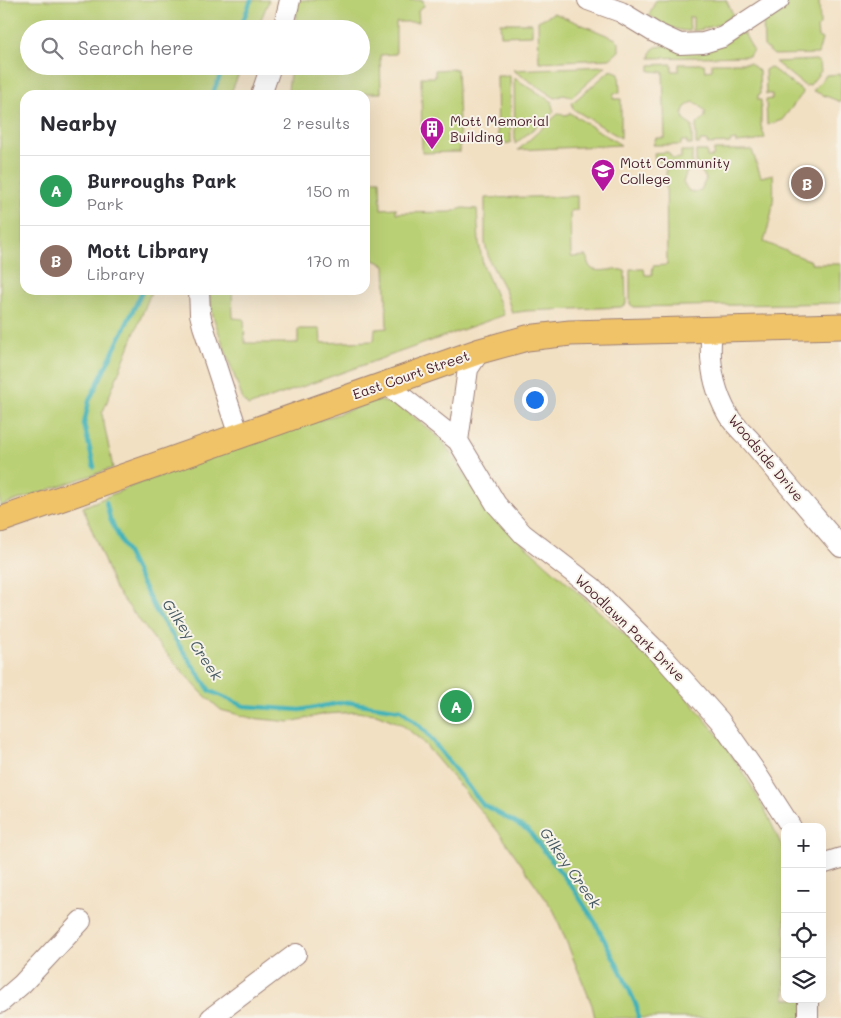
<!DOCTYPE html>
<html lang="en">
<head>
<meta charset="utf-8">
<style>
	:root { --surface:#fff; --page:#f2f2f3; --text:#2b2b33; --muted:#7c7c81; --line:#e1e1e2; --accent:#d93025 }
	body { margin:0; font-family:Mali,sans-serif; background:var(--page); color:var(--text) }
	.controls { position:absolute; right:15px; bottom:15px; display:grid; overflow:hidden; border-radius:10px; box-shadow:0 5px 20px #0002 }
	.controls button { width:45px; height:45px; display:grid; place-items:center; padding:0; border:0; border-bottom:1px solid var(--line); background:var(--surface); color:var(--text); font:25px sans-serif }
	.you { position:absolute; left:534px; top:399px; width:18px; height:18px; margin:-12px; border:4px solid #fff; border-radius:50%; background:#1a73e8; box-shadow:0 0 0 8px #1a73e833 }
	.badge { display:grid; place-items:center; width:32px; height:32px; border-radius:50%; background:var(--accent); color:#fff; font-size:16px; font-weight:700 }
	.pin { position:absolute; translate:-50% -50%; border:2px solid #fff; box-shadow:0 1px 5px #0006 }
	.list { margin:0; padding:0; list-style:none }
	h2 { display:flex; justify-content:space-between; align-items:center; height:65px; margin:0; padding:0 20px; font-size:21px }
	h2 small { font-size:16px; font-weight:400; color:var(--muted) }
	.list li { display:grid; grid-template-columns:32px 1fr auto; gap:15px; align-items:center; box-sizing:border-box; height:70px; padding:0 20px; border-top:1px solid var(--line) }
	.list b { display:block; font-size:19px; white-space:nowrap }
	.list p { margin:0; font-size:16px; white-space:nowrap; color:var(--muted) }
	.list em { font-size:16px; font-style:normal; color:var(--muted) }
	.icon { flex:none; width:28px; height:28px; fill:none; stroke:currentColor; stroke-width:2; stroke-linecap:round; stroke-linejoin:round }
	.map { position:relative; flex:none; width:841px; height:1018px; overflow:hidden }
	.search { position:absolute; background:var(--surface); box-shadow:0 5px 20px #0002; left:20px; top:20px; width:350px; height:55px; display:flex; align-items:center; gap:12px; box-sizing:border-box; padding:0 18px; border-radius:28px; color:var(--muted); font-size:19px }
	.panel { position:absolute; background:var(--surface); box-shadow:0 5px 20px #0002; left:20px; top:90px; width:350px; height:205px; border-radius:15px }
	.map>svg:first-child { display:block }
</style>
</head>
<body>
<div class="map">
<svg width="841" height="1018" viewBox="0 0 841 1018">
	<rect width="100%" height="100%" fill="#f7f3e8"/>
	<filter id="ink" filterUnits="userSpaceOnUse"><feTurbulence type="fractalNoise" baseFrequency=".02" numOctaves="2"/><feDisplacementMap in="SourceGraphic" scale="10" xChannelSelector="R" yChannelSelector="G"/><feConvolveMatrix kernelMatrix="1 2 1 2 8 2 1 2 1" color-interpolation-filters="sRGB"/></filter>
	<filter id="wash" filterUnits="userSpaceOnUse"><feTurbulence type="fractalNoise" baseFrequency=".0096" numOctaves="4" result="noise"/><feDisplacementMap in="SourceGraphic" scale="20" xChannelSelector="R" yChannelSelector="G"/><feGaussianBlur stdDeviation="1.12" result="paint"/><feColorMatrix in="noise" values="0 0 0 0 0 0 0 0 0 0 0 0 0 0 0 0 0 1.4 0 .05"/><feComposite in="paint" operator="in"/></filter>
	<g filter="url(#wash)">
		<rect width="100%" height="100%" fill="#f2e0c3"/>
		<path fill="#bad074" stroke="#827850" d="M0,0H269L257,29H29V66H242L230,95H25V290H152L102,414L113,468L0,506Z
			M298,0H423L424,6L418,10L419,22H396V54L380,55L381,93H365V95H296L288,90L291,66H361V29H295Z
			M656,0H726L733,14C722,25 709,28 693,31V17H689L690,31C674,31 661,23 649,15Z
			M792,0H819L820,25L817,28L818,37L822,39L818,54L774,55L764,46L763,17Z
			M554,13L616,39L619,42V51L610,59L539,62L538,21Z
			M500,23H532V35L501,36Z
			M744,33L753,50L749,56L650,58L652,50L656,47Z
			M816,60L820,63L821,71L810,85L805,86L775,62Z
			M712,63H750L759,71L760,94L758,95V100H761V126L765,138L756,141L736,143V140L730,141V143L707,144V141H700V144H696V125L705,117V111L698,104L693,102L685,107C680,116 684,121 692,126V145L687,144V141H681V145H653L656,138H665L663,72L650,71V65L672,64V71H679V64H704L705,71L712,70Z
			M606,66L572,97L563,95L555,98L513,70Z
			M770,67L801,90L803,93L782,120L767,125L766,100L772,99V94H766L765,70Z
			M457,69L460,152L422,153L421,77H435V70Z
			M611,70L619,73L620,93H614L613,99H621V138L573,109L572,103Z
			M841,74V102L813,91L826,75Z
			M497,76H510L511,143L498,144Z
			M514,78L553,102L552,105L554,112L515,144Z
			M570,113L621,145L518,150L558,114L566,115Z
			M714,150H752L761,177L773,174C775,202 772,215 764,242L811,261V264H841V303L634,307L630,304V269H644L645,275H652L653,266L667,265L666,162L655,161L654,153L668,152L673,159L681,158V151H692V168L686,173L683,183L689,191L695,192L701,190L706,179L703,173L696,168V151H707V157H713Z
			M365,175L369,178V180H380L381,209L396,208V213L451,212L463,208L477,209L479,243L483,265L504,315L248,406L243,400L213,316L209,290H232L233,318L244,319L245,343H298V329H320L321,343L374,341L375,329L387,328L385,265L374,260L368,239L365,236Z
			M577,196V210L570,211L571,257L587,256C588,281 609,265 625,271L626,304L621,307L526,311L512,313L505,290L490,262L485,244V198Z
			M375,401H380L394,404L405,410L442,440L488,510L518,539L653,660L691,702L721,739L751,785L767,814L785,853V999H805L804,1018H595L592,1005L554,911L501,835L421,740L401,724L376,714L357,712L325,714L290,722L251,718L221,710L201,692L181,670L154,639L115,589L83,507L134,485Z"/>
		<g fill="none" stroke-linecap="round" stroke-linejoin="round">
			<path stroke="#42b2b8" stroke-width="4.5" d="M240,29L251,0
				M212,95L224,66
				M94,467L84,424L89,401L143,290
				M106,502L110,519L156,611L210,691L244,706L300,710L346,702L401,710L424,730L482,804L528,830L575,891L595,922L622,974L637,1007L638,1018"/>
		</g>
	</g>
	<g filter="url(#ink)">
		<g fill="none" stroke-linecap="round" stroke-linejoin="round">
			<defs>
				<path id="minor" d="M588,0L621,12L654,32L680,44L703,43L723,37L779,0
					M283,29L290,0
					M261,95L271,66
					M199,290L200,314L203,326L239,436
					M712,330C708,361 713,388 728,415C735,427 748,436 756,447C784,480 812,514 841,547
					M386,384L458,441L496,504L523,534L593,588L664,658L720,721L753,768L791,827
					M458,441L468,369L480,351
					M822,864L841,858
					M0,1003L22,984L81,921
					M211,1018L296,954
					M808,1018V999"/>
				<path id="major" d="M0,520L480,351L527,338L570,333L841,326"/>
			</defs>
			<use href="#minor" stroke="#9e8077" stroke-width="22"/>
			<use href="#major" stroke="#9e8077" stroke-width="27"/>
			<use href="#minor" stroke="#fff" stroke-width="20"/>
			<use href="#major" stroke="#f0c369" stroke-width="25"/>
		</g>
	</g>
	<defs>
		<symbol id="building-pin" viewBox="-11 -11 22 30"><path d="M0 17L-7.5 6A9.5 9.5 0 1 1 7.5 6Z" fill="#b5179e" stroke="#f7f3e8"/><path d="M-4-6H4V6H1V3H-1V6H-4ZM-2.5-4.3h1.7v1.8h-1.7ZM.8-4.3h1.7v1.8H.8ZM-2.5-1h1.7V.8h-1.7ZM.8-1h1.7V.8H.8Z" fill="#fff"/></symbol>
		<symbol id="university-pin" viewBox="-11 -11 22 30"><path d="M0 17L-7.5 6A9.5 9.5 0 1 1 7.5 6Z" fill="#b5179e" stroke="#f7f3e8"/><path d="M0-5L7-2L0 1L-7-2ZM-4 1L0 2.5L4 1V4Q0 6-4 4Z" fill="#fff"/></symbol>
	</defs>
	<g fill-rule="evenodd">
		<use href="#building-pin" x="418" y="115" width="28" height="38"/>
		<use href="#university-pin" x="589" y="157" width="28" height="38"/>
	</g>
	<g text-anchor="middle" stroke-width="4" stroke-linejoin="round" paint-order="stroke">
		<g font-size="14" fill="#4a1f2b" stroke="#f7f3e8" text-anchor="start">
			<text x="450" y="126">Mott Memorial<tspan x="450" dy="16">Building</tspan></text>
			<text x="620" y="168">Mott Community<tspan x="620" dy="16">College</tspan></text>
		</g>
		<g font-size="14" fill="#4a1f2b" stroke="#f7f3e8">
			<text transform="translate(411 375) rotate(-19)" y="5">East Court Street</text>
			<text transform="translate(766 458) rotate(50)" y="5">Woodside Drive</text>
			<text transform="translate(630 628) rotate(44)" y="5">Woodlawn Park Drive</text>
		</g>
		<g font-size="15" font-style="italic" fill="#475a63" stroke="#f7f3e8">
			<text transform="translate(192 640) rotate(56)" y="5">Gilkey Creek</text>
			<text transform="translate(570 868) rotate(55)" y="5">Gilkey Creek</text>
		</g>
	</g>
</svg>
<div class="controls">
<button>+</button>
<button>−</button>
<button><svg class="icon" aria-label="locate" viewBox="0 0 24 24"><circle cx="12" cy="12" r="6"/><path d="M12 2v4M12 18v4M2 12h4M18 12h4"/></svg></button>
<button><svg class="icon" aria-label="layers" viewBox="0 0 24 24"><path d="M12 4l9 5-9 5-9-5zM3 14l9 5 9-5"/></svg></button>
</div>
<div class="you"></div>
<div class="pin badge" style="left:456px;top:706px;background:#2e9e5b">A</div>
<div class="pin badge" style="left:807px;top:183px;background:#8d6e63">B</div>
<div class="search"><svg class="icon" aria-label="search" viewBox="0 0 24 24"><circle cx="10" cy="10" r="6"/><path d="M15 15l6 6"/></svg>Search here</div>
<section class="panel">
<h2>Nearby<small>2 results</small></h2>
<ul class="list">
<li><span class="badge" style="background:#2e9e5b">A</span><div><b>Burroughs Park</b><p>Park</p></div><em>150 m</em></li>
<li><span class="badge" style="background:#8d6e63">B</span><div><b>Mott Library</b><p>Library</p></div><em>170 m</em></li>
</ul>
</section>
</div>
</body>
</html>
